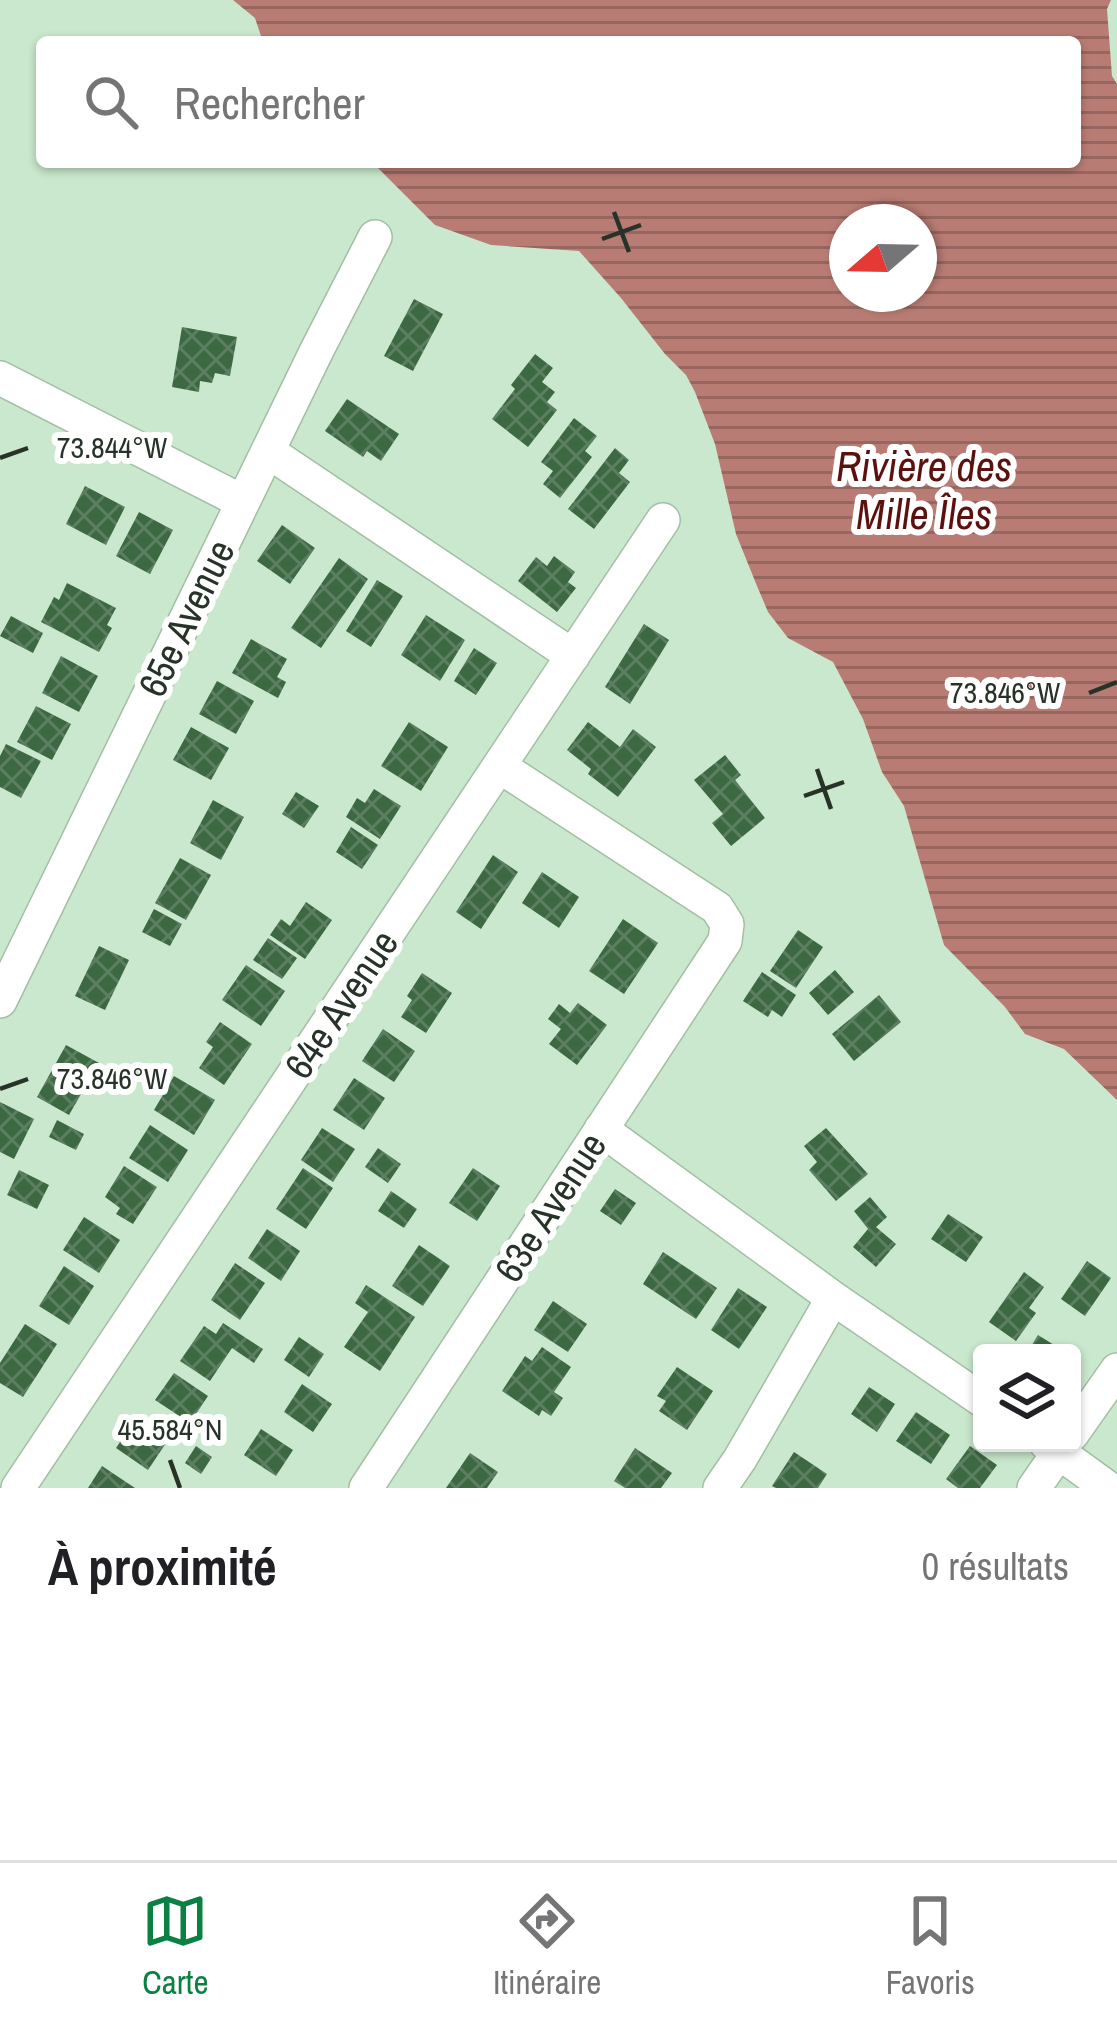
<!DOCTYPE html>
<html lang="fr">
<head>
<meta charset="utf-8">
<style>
	:root { --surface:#fff; --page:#f6f6f6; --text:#202124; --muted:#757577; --line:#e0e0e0; --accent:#0b8043 }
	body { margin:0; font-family:"Archivo Narrow",sans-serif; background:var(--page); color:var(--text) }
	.controls { position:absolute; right:36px; bottom:36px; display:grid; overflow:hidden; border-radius:12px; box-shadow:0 3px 9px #0004 }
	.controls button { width:108px; height:108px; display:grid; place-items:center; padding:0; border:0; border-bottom:3px solid var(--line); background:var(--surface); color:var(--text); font:60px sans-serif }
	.compass { position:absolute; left:829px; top:204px; width:108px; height:108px; border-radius:50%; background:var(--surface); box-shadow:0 3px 9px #0004; rotate:250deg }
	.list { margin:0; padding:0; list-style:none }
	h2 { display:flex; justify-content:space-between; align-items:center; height:156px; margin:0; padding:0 48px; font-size:51px }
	h2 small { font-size:39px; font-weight:400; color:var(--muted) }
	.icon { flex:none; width:66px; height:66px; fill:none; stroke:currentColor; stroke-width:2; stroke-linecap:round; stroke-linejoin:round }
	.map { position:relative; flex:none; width:1117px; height:1488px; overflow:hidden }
	.search { position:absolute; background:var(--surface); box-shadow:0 3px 9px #0004; left:36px; right:36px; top:36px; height:132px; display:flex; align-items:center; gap:30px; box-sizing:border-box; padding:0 42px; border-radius:12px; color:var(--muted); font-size:45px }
	.sheet { height:372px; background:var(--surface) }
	nav { display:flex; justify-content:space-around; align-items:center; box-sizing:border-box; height:168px; border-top:3px solid var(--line); background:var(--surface); font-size:33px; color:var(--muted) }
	nav a { display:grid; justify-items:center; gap:6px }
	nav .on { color:var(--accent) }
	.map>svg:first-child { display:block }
</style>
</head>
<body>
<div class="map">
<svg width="1117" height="1488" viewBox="0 0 1117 1488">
	<defs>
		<pattern id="water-rules" width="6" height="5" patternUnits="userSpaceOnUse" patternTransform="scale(3)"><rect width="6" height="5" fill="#b97c74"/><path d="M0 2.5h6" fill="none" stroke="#96665f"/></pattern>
		<pattern id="building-cross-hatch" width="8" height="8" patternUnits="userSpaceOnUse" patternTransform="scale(3)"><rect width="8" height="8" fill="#3c6842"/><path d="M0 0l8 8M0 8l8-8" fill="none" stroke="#5c7e61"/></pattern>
	</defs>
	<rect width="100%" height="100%" fill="#cae8cd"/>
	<path fill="url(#water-rules)" fill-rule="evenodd" d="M233,0H1111L1107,9L1112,76L1117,84V1100L1064,1049L1025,1034L1005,1007L944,945L904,806L882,772L863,719L833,662L788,638L768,612L757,586L736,534L715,444L695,392L686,375L665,354L621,298L579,251L491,245L435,225L372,162H1075V42H263L255,18ZM847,222H919V294H847Z"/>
	<path fill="url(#building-cross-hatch)" d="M414,299L443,314L413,371L384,356Z
		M182,327L237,337L230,376L215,373L212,383L200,381L199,392L172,387Z
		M535,354L553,368L542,382L555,392L547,402L557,410L528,447L492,419L515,389L511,385Z
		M347,399L399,434L381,461L367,451L363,457L325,431Z
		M574,418L597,436L585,451L592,457L560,498L543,484L553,471L541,462Z
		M615,448L629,460L619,473L630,482L594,529L568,509Z
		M85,486L125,507L106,545L66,524Z
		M139,512L173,530L150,574L116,556Z
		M282,525L315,548L290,584L257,561Z
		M554,556L575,572L568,582L576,588L557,612L518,581L536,557L547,566Z
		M339,558L368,579L321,648L291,628Z
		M377,580L403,596L371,647L346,631Z
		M67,583L116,608L107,625L112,628L99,652L41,622L54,597L59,600Z
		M426,615L465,640L440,681L401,655Z
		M11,616L43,633L33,653L0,636Z
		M644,624L669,640L630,704L605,687Z
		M251,639L287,659L277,677L286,682L278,698L232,673Z
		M474,648L497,663L476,695L454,681Z
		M61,656L98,676L79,712L42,693Z
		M217,681L254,701L236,734L199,714Z
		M36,706L71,724L52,760L17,742Z
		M409,722L448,747L421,791L381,766Z
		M588,722L620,747L633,729L656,747L618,797L588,774L591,769L567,750Z
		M191,727L229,748L211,780L173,760Z
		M6,744L41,761L21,798L0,787V756Z
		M725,755L741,775L735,780L765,818L731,846L712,823L723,814L694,780Z
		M374,789L401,806L380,839L346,817L357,798L365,803Z
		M296,792L319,806L304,828L282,814Z
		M213,800L244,817L221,860L190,843Z
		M351,827L378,845L362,869L336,852Z
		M493,855L518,872L481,929L456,912Z
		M180,858L211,875L186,920L155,903Z
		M542,872L579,897L559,928L522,903Z
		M306,902L332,920L305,959L270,935L281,919L290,926Z
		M154,909L182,924L170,946L142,932Z
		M623,919L658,943L624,994L589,971Z
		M798,930L823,947L796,988L770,971Z
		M268,938L297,958L282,979L253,960Z
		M99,946L129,960L105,1010L75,996Z
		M246,965L285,991L261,1026L222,1000Z
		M835,970L854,992L828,1015L809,993Z
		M762,972L796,995L782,1017L772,1010L768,1017L743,1001Z
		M422,973L452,993L426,1033L401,1017L412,1000L407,996Z
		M879,995L901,1022L854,1061L832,1034Z
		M578,1003L607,1025L577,1065L549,1044L561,1029L548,1019L559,1004L570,1013Z
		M220,1022L252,1044L224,1085L199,1068L213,1047L206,1042Z
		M383,1029L415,1051L394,1082L362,1061Z
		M66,1045L99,1063L69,1115L37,1097Z
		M174,1076L215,1100L194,1135L154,1110Z
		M354,1078L385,1098L364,1130L333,1110Z
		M0,1102L34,1119L14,1159L0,1152Z
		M57,1120L84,1134L76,1150L49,1137Z
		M150,1125L188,1150L168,1182L129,1158Z
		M322,1128L355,1149L333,1182L301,1160Z
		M826,1128L868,1174L836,1201L809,1170L817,1162L804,1146Z
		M378,1148L401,1164L388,1183L365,1167Z
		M124,1166L157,1187L133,1224L116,1214L120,1208L105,1197Z
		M303,1168L333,1188L306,1229L276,1209Z
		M473,1168L500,1186L477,1221L449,1203Z
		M19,1170L49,1185L37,1209L7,1195Z
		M615,1189L636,1203L621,1225L600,1211Z
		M391,1191L417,1209L404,1228L378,1211Z
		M870,1197L887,1217L876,1227L896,1244L876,1267L853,1247L868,1229L854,1211Z
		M948,1214L983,1237L966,1262L931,1239Z
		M84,1217L120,1240L99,1273L63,1250Z
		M267,1229L300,1251L281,1281L248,1258Z
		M419,1245L450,1266L423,1306L392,1286Z
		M663,1252L717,1288L696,1319L643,1284Z
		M1087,1261L1111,1278L1085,1316L1061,1299Z
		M235,1263L265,1283L240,1320L211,1300Z
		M64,1266L94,1286L69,1325L39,1306Z
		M1024,1272L1044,1287L1029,1308L1036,1313L1016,1341L989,1322Z
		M366,1285L415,1317L380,1371L344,1347L368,1312L355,1303Z
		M738,1288L767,1307L739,1349L711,1330Z
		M553,1301L587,1324L568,1352L534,1330Z
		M223,1323L263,1349L254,1363L232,1348L210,1381L180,1361L204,1326L216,1334Z
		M25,1324L57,1344L23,1397L0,1383V1363Z
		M1038,1335L1067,1353H1027Z
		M299,1337L324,1354L309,1377L284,1360Z
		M542,1347L571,1367L554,1392L563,1398L551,1416L542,1410L539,1416L502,1391L525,1356L532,1361Z
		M677,1367L713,1391L687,1430L659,1411L666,1401L657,1396Z
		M174,1373L208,1396L190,1423L155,1400Z
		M302,1384L332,1404L313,1432L284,1412Z
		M869,1387L895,1404L877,1432L851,1414Z
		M916,1412L950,1435L931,1464L896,1441Z
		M138,1415L170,1437L148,1470L116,1448Z
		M261,1429L293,1450L276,1476L244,1455Z
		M196,1446L212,1457L201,1474L185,1463Z
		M970,1446L997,1465L980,1488H958L946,1479Z
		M635,1448L672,1473L661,1488H625L614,1481Z
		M794,1452L827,1474L818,1488H776L772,1486Z
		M470,1453L498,1472L487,1488H446Z
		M102,1466L135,1488H88Z"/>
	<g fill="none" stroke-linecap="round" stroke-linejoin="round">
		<defs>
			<path id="minor" d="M0,378L243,502
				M269,452L573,656
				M0,1001L317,350L375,237
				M601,1129L833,1298L982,1400
				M1072,1434L1117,1370
				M1046,1443L1108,1488
				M18,1488L663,520
				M366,1488L725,941L727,924L717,908L499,766
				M720,1488L740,1459L833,1298
				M1034,1488L1065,1443"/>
		</defs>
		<use href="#minor" stroke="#a2bfa4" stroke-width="36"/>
		<use href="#minor" stroke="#fff" stroke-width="33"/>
	</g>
	<path fill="none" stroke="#273328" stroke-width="4.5" d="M614,212L629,252M602,239L641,225M0,458L28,448M1089,693L1117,682M817,769L831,809M804,796L844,782M0,1089L28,1079M170,1460L180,1488"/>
	<g text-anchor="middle" stroke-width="12" stroke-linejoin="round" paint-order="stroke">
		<g font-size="39" fill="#273328" stroke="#fff">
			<text transform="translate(186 618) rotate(-64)" y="14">65e Avenue</text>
			<text transform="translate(341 1004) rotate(-56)" y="14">64e Avenue</text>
			<text transform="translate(550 1207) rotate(-57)" y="14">63e Avenue</text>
		</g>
		<g font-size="42" font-style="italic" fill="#5c110e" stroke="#fff">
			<text x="924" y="481">Rivière des<tspan x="924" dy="48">Mille Îles</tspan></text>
		</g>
	</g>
	<g font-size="30" text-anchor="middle" fill="#273328" stroke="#fff" stroke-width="12" stroke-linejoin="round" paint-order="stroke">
		<text x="112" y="458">73.844°W</text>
		<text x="1005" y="703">73.846°W</text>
		<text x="112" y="1089">73.846°W</text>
		<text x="170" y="1440">45.584°N</text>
	</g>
</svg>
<div class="controls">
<button><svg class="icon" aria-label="layers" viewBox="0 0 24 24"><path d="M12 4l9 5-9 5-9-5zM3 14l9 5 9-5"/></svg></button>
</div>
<svg class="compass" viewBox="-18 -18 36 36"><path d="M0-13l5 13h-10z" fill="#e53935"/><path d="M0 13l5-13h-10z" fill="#757577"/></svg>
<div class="search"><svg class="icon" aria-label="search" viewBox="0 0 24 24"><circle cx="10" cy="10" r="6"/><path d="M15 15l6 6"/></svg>Rechercher</div>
</div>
<section class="sheet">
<h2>À proximité<small>0 résultats</small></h2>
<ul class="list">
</ul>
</section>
<nav>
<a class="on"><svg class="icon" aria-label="map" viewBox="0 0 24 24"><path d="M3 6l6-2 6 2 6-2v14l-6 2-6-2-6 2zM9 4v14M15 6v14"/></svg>Carte</a>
<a><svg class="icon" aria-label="directions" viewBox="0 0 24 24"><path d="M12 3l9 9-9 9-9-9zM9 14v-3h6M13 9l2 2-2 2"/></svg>Itinéraire</a>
<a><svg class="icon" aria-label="saved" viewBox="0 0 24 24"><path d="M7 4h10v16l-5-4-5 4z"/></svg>Favoris</a>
</nav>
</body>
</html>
